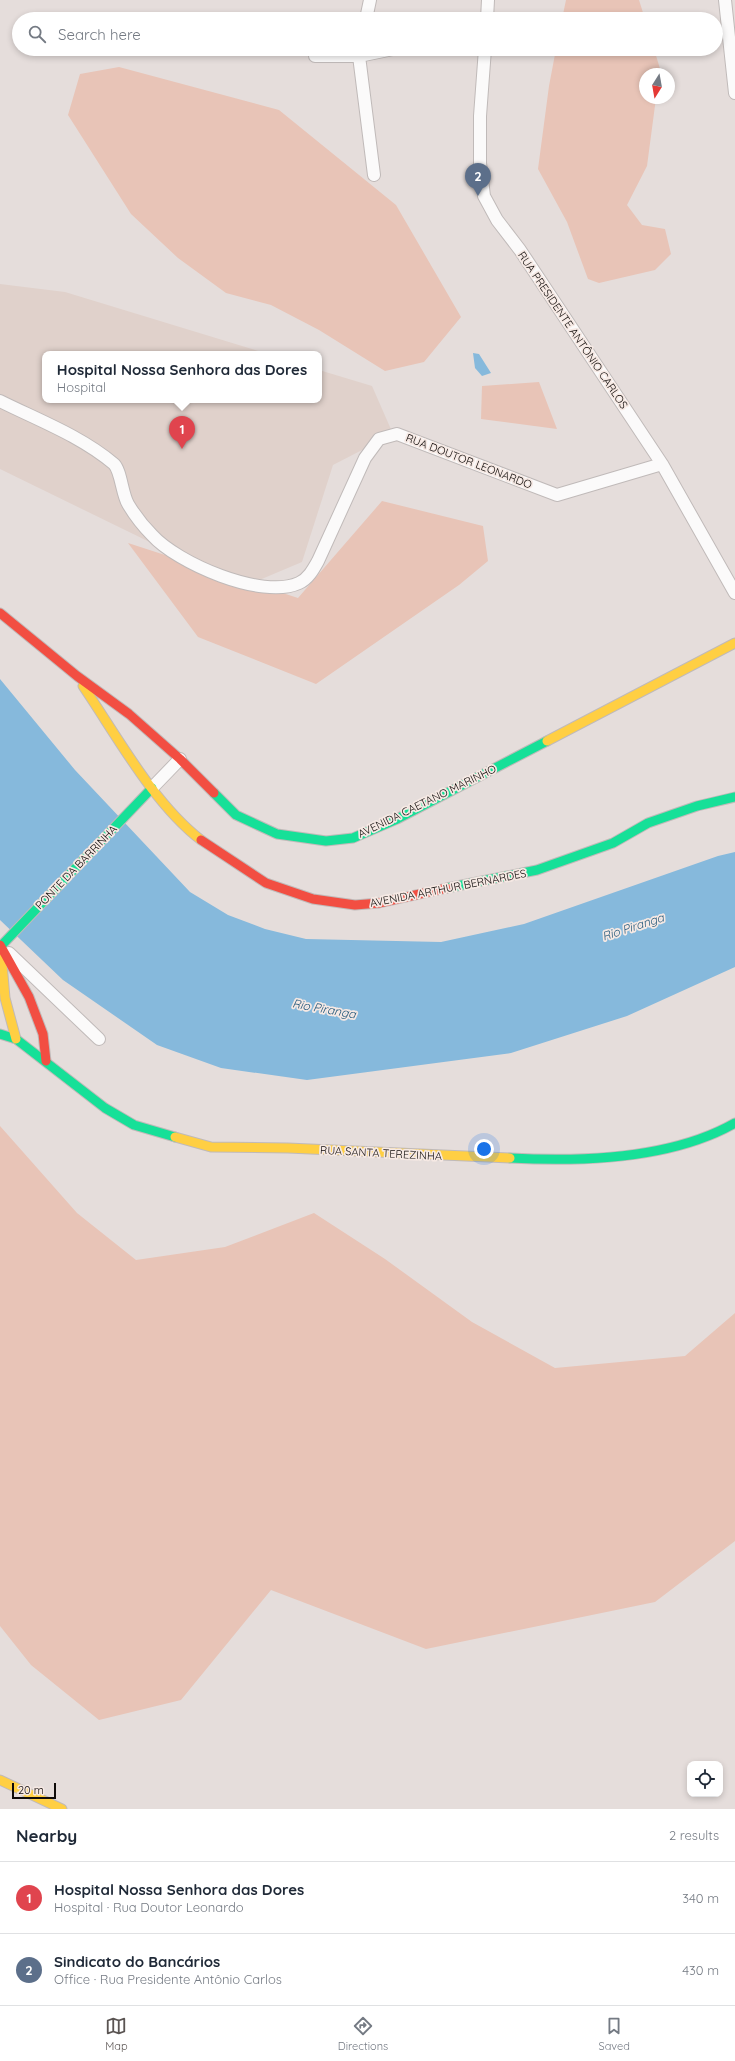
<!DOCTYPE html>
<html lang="en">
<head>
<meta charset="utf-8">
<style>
	:root { --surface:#fff; --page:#f2f2f3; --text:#1f2937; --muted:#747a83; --line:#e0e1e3; --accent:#5a5452 }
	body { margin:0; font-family:Quicksand,sans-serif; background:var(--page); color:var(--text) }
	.controls { position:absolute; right:12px; bottom:12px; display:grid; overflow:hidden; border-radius:8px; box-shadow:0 2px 6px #0003 }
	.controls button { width:36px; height:36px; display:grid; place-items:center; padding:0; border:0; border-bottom:1px solid var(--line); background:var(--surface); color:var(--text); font:20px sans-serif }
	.compass { position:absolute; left:639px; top:68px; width:36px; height:36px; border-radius:50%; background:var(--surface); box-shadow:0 2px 6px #0003; rotate:191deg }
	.scale { position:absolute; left:12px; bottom:10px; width:44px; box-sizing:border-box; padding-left:4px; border:2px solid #0f0b09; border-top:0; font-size:11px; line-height:14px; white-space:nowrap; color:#0f0b09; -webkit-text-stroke:3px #f6e9e4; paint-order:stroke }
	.you { position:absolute; left:484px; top:1149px; width:14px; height:14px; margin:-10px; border:3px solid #fff; border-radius:50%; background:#1a73e8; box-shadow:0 0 0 6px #1a73e833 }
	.badge { display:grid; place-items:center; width:26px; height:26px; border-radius:50%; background:var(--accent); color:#fff; font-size:13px; font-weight:700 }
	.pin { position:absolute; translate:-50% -33px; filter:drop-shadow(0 1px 2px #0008) }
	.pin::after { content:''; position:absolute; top:21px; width:14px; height:12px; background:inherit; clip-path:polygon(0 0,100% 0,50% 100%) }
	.popup { position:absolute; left:42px; top:351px; width:280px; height:52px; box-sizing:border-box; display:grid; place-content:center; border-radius:8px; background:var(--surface); filter:drop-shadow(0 1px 3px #0005); font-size:13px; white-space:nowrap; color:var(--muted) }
	.popup b { font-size:15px; color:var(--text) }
	.popup::after { content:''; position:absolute; left:50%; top:100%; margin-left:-8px; border:8px solid transparent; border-top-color:var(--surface) }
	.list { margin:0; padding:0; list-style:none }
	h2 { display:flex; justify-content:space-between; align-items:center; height:52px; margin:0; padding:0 16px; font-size:17px }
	h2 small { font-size:13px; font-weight:400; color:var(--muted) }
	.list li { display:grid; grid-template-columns:26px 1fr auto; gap:12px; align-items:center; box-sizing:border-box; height:72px; padding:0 16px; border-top:1px solid var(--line) }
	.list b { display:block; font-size:15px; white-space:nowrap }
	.list p { margin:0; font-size:13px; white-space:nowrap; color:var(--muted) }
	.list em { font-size:13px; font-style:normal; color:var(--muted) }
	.icon { flex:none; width:22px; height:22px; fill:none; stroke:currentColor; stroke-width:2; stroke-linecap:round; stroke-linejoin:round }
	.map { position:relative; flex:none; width:735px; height:1809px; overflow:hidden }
	.search { position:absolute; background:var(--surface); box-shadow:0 2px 6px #0003; left:12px; right:12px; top:12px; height:44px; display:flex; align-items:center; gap:10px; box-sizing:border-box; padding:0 14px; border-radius:22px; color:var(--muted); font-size:15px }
	.sheet { height:196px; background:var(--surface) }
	nav { display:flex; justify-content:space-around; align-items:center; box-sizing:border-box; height:56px; border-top:1px solid var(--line); background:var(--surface); font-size:11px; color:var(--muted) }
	nav a { display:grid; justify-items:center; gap:2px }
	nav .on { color:var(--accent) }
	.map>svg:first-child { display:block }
</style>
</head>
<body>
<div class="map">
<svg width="735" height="1809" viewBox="0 0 735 1809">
	<rect width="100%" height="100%" fill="#e5dddb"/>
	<path fill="#e0d1cb" d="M0,284L65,292L268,354H45V400H319V370L372,386L393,434L333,465L302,562L252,583L166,550L0,469Z"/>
	<path fill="#e8c4b7" d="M566,0H639L645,19H562Z
		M556,49H654L661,72V74H645V98H656L647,166L627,205L642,225L665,229L671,254L655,270L599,283L588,279L567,222L538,169L549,86Z
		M119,67L279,110L396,205L461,317L424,362L385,371L319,330L271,305L226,293L178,258L131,214L68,115L80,74Z
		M539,382L557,429L481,419L482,386Z
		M382,501L483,526L488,561L459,585L316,684L198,637L128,543L298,598Z
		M0,1126L77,1213L136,1260L225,1247L314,1213L385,1259L472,1322L555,1368L685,1356L735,1313V1541L655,1602L426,1649L271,1590L181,1700L99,1720L31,1665L0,1626Z"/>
	<path fill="#86b9dc" d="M473,353L479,354L491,373L482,376L475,368Z
		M0,679L75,770L190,892L228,915L265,929L306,939L441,942L524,924L718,856L735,852V967L627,1016L511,1053L307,1080L221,1068L157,1045L63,980L0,920Z"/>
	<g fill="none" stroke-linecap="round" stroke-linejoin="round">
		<defs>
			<path id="street" d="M725,0L735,93
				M366,19L370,0
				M487,19L488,0
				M360,49L359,56L374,175
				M485,49L480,116V163L484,196L497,220L520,250L662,464L735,593
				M315,56H359L393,49
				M0,401C38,420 81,436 114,464C121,471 122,494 128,504C134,514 143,526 152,535C177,563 262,600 299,583C308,579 313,570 318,561L365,458L379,439L397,434L557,495L662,464
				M152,788L180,759
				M9,953L99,1039"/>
			<path id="fast" d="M214,793L236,815L277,834L326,841L353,838L397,819L547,741
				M447,888L537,870L613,843L648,823L697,806L735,797
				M1,946L152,788
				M0,1034L16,1039L105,1108L134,1125L175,1137
				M510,1158C581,1162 672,1159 735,1123"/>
			<path id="slow" d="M83,686C117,736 153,803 201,840
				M547,741L735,643
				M1,952L5,998L16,1039
				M175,1137L211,1147L288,1148L510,1158
				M0,1780L62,1809"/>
			<path id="jam" d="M0,613L77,676L129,714L180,759L214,793
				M201,840L266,883L313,899L355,905L379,903L447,888
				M0,945L29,997L43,1034L46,1061"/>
		</defs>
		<use href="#street" stroke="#c0bab9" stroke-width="14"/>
		<use href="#fast" stroke="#c0bab9" stroke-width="11"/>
		<use href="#slow" stroke="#c0bab9" stroke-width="11"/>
		<use href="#jam" stroke="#c0bab9" stroke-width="11"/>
		<use href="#street" stroke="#fbfafa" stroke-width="12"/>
		<use href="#fast" stroke="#16e098" stroke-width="9"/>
		<use href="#slow" stroke="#ffcf43" stroke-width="9"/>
		<use href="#jam" stroke="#f24e42" stroke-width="9"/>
	</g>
	<g text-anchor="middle" stroke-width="3.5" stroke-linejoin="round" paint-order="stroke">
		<g font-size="11" fill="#0f0b09" stroke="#f6e9e4">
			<text transform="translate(573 330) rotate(56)" y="4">RUA PRESIDENTE ANTÔNIO CARLOS</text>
			<text transform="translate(469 461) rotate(21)" y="4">RUA DOUTOR LEONARDO</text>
			<text transform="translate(427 801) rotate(-26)" y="4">AVENIDA CAETANO MARINHO</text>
			<text transform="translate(76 867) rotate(-46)" y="4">PONTE DA BARRINHA</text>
			<text transform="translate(448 888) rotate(-11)" y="4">AVENIDA ARTHUR BERNARDES</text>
			<text transform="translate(381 1153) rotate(3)" y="4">RUA SANTA TEREZINHA</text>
		</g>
		<g font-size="12" font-style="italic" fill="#1e5579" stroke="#f6e9e4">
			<text transform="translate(633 927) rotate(-18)" y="4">Rio Piranga</text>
			<text transform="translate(324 1009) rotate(10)" y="4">Rio Piranga</text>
		</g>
	</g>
</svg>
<div class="controls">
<button><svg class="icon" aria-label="locate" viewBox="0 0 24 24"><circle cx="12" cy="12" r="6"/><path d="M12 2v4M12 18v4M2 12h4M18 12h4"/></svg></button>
</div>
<svg class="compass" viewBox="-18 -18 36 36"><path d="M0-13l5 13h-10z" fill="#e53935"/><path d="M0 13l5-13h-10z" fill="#747a83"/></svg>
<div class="scale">20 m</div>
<div class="you"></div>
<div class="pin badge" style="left:182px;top:449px;background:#e0444e">1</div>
<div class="popup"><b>Hospital Nossa Senhora das Dores</b>Hospital</div>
<div class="pin badge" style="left:478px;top:196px;background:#5c6f8a">2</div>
<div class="search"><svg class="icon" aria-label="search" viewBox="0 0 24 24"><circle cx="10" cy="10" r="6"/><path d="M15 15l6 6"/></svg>Search here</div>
</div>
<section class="sheet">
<h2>Nearby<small>2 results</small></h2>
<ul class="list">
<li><span class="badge" style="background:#e0444e">1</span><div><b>Hospital Nossa Senhora das Dores</b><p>Hospital · Rua Doutor Leonardo</p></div><em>340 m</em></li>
<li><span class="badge" style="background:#5c6f8a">2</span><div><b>Sindicato do Bancários</b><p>Office · Rua Presidente Antônio Carlos</p></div><em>430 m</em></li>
</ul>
</section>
<nav>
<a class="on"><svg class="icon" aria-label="map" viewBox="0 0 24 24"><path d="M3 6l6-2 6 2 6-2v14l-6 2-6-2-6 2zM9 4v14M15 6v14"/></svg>Map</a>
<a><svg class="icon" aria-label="directions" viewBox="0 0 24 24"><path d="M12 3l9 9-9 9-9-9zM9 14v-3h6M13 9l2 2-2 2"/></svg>Directions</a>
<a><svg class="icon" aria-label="saved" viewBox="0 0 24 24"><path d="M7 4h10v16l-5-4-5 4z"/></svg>Saved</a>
</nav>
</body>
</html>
